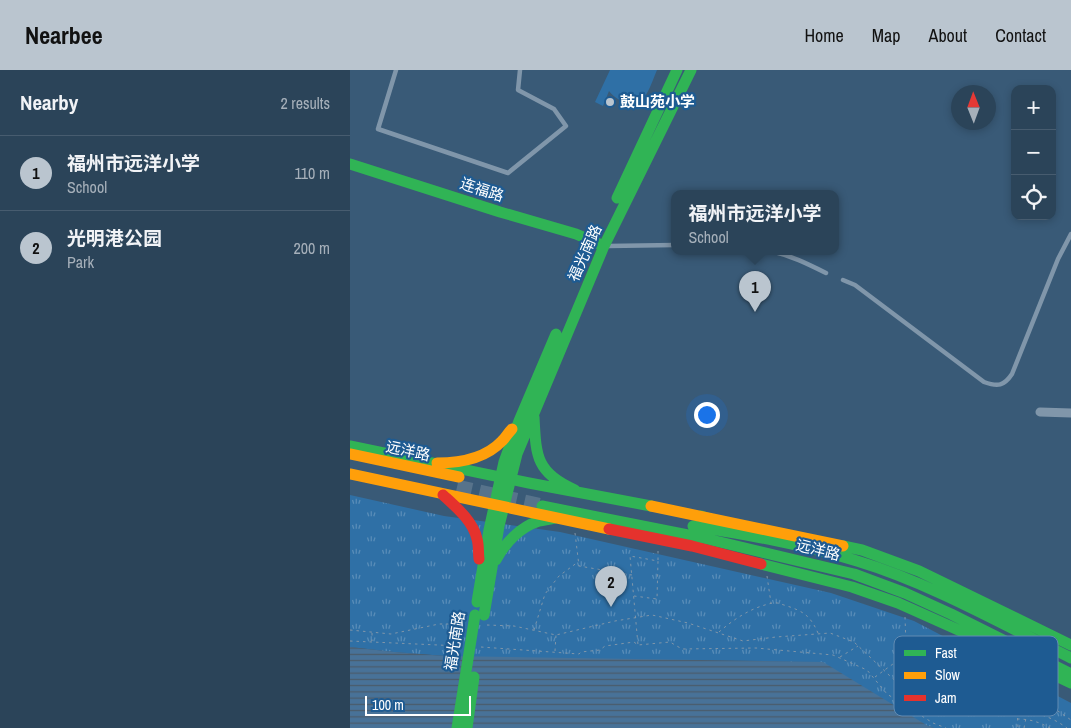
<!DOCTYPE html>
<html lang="en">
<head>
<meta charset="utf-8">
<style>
	:root { --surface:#2b4459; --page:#334b5f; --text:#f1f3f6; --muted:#a6b0ba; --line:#475c6f; --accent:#bac5cf }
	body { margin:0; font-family:"Archivo Narrow","Noto Sans SC",sans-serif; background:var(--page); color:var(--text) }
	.controls { position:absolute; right:15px; top:15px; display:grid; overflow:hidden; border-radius:10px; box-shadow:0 2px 8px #0003 }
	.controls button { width:45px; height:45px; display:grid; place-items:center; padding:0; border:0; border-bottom:1px solid var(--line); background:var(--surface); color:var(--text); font:25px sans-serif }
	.compass { position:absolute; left:601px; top:15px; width:45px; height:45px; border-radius:50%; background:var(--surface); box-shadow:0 2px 8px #0003; rotate:359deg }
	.scale { position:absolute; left:15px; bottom:12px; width:106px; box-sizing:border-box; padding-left:5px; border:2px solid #fff; border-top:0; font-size:14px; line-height:18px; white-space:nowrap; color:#fff; -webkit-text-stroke:4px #1e5b92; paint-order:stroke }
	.you { position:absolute; left:356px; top:344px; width:18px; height:18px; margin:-12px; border:4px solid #fff; border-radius:50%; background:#1a73e8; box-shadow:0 0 0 8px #1a73e833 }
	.badge { display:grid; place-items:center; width:32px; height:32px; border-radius:50%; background:var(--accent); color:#111; font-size:16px; font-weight:700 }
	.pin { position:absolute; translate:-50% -41px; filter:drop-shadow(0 1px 2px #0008) }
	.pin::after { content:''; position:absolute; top:26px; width:18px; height:15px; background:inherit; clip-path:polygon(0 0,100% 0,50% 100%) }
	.popup { position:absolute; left:321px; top:120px; width:168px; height:65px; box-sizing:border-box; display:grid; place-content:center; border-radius:10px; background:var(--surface); filter:drop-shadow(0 1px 4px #0005); font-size:16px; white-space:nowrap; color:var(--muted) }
	.popup b { font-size:19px; color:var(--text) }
	.popup::after { content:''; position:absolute; left:50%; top:100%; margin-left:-10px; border:10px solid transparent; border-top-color:var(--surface) }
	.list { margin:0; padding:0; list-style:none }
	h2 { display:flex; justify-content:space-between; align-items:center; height:65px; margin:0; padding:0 20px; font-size:21px }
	h2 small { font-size:16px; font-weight:400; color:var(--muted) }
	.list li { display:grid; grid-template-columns:32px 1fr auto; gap:15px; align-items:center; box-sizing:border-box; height:75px; padding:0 20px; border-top:1px solid var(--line) }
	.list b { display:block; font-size:19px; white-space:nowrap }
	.list p { margin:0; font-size:16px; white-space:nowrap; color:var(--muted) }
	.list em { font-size:16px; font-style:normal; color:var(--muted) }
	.icon { flex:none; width:28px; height:28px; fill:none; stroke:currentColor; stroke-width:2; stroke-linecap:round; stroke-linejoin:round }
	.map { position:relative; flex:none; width:721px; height:658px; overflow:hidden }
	header { display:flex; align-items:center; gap:30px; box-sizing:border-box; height:70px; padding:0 25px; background:var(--accent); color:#111 }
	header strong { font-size:24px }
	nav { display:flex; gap:28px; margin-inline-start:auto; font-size:18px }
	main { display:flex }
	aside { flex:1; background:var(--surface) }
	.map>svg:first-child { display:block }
</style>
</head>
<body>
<header>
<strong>Nearbee</strong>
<nav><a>Home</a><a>Map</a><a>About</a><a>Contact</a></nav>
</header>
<main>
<aside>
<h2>Nearby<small>2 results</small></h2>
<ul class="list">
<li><span class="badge">1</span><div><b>福州市远洋小学</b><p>School</p></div><em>110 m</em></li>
<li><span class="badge">2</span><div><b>光明港公园</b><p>Park</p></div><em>200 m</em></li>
</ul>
</aside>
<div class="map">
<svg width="721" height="658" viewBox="0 0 721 658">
	<defs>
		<pattern id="park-tufts" width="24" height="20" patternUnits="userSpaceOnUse" patternTransform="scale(1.25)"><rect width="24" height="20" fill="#2f70a6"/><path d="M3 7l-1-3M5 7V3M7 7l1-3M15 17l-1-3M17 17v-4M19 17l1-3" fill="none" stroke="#598db8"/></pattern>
		<pattern id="water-rules" width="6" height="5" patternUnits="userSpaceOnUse" patternTransform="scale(1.25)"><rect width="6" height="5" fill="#487298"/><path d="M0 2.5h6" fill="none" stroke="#4a5b6a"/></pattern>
	</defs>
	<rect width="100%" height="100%" fill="#395a77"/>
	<path fill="url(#park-tufts)" d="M0,425L94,446L210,462L481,523L564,551L721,633V658H584L578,656L95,586L44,582L0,577Z"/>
	<path fill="#2f70a6" d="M260,0H307C304,7 301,16 297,23C288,39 268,33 259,21L253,36L245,32Z"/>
	<path fill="url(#water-rules)" d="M0,577L44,582L95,586L473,592L578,656L584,658H0Z"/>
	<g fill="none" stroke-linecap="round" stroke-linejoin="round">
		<path stroke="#57738b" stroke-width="15" stroke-dasharray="15 8" stroke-linecap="butt" d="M107,417L192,436"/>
		<path stroke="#8096aa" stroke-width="1" stroke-dasharray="2.5 4" stroke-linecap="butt" d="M225,463L229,496L282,505
			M308,481V490
			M417,506L421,533
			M284,526L307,529L308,491L280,486L288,575
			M555,547L556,575
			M137,555L164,556L206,565L265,551L302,545L338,553L393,571L426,567L480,563L504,572L558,623L591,635L627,641L680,632L705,639L721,650
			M0,560L41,564L89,554H113
			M184,560L195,524L209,506L228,492
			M369,562C384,549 402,537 423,533C427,532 430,534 434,535C453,541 460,545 468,563
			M22,563V571
			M0,571L110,576
			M131,577L229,584L231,582L250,580L255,576L284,572L288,575L320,572L332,579L406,578L483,585L517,600L537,624L583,653L596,658
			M205,581L206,565
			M490,587L508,576
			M525,607L554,586
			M667,635L668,658
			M667,642C685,641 702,647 717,658
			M667,649C680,649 689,652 700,658
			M674,658L679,633"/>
		<path stroke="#8096aa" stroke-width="4.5" d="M46,0L28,59L158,103L216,56L204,39L168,20L170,0
			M258,176L325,175
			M420,181C440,185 458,194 476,203
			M493,210L505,215L634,312C648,317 654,316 662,304L708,189L721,164
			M556,580H598L602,590L630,599H638L647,578
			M598,581L589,627L618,633L627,598"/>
		<path stroke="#8096aa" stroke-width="9" d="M690,342L721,343"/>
		<path stroke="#30b455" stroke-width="11" d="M0,94L150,142L226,164L254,176
			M267,128L327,0
			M184,347C186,386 186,403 225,420
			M0,376L179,413L301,436
			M192,436L353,468L504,504L555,523L601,544L721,604
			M351,446L376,455
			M343,456C398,465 453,474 507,491C580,513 652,554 721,588
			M493,476L512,480L569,501L721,575
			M146,490C155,473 170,457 189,451C195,450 200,449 205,448
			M411,494L502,517L548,533L624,567L721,613
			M127,532L139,460L154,392L169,351L206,264
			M134,545L149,456L167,384L254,176L341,0"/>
		<path stroke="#ff9f0a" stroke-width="11" d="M0,384L109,407
			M87,393C111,393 135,389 152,371C156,367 158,363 162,359
			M0,404L259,459
			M301,436L493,476"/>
		<path stroke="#e5322d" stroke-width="11" d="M93,425C106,437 123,451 127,469C129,475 128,482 129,489
			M259,459L342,476L411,494"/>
		<path stroke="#30b455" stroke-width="11" d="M107,658L125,545
			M117,658L124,607"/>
	</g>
	<circle fill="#bac5cf" stroke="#1e5b92" stroke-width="2" cx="260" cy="32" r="5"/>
	<g text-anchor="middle" stroke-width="4.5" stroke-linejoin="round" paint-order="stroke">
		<g font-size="15" font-weight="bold" fill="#fff" stroke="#1e5b92" text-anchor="start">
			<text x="270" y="37">鼓山苑小学</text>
		</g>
		<g font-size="15" fill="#fff" stroke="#1e5b92">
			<text transform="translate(132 120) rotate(18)" y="5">连福路</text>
			<text transform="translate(235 183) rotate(-66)" y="5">福光南路</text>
			<text transform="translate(58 381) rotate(12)" y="5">远洋路</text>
			<text transform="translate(468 480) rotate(14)" y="5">远洋路</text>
			<text transform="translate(105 571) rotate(-81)" y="5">福光南路</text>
		</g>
	</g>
	<rect x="544" y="566" width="164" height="80" rx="8" fill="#1e5b92" stroke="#628cb3" stroke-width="1"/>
	<rect x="554" y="580" width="22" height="6" fill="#30b455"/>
	<rect x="554" y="602" width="22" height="7" fill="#ff9f0a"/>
	<rect x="554" y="625" width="22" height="6" fill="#e5322d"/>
	<g font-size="14" fill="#fff">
		<text x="585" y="588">Fast</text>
		<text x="585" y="610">Slow</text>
		<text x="585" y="633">Jam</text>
	</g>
</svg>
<div class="controls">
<button>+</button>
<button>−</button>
<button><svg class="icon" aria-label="locate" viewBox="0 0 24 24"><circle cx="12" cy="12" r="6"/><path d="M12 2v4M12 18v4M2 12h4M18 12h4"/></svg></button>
</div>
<svg class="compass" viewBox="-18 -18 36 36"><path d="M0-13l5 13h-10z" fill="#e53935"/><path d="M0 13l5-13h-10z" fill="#a6b0ba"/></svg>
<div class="scale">100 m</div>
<div class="you"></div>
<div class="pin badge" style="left:405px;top:242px">1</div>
<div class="popup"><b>福州市远洋小学</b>School</div>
<div class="pin badge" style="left:261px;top:537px">2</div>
</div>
</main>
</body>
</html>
